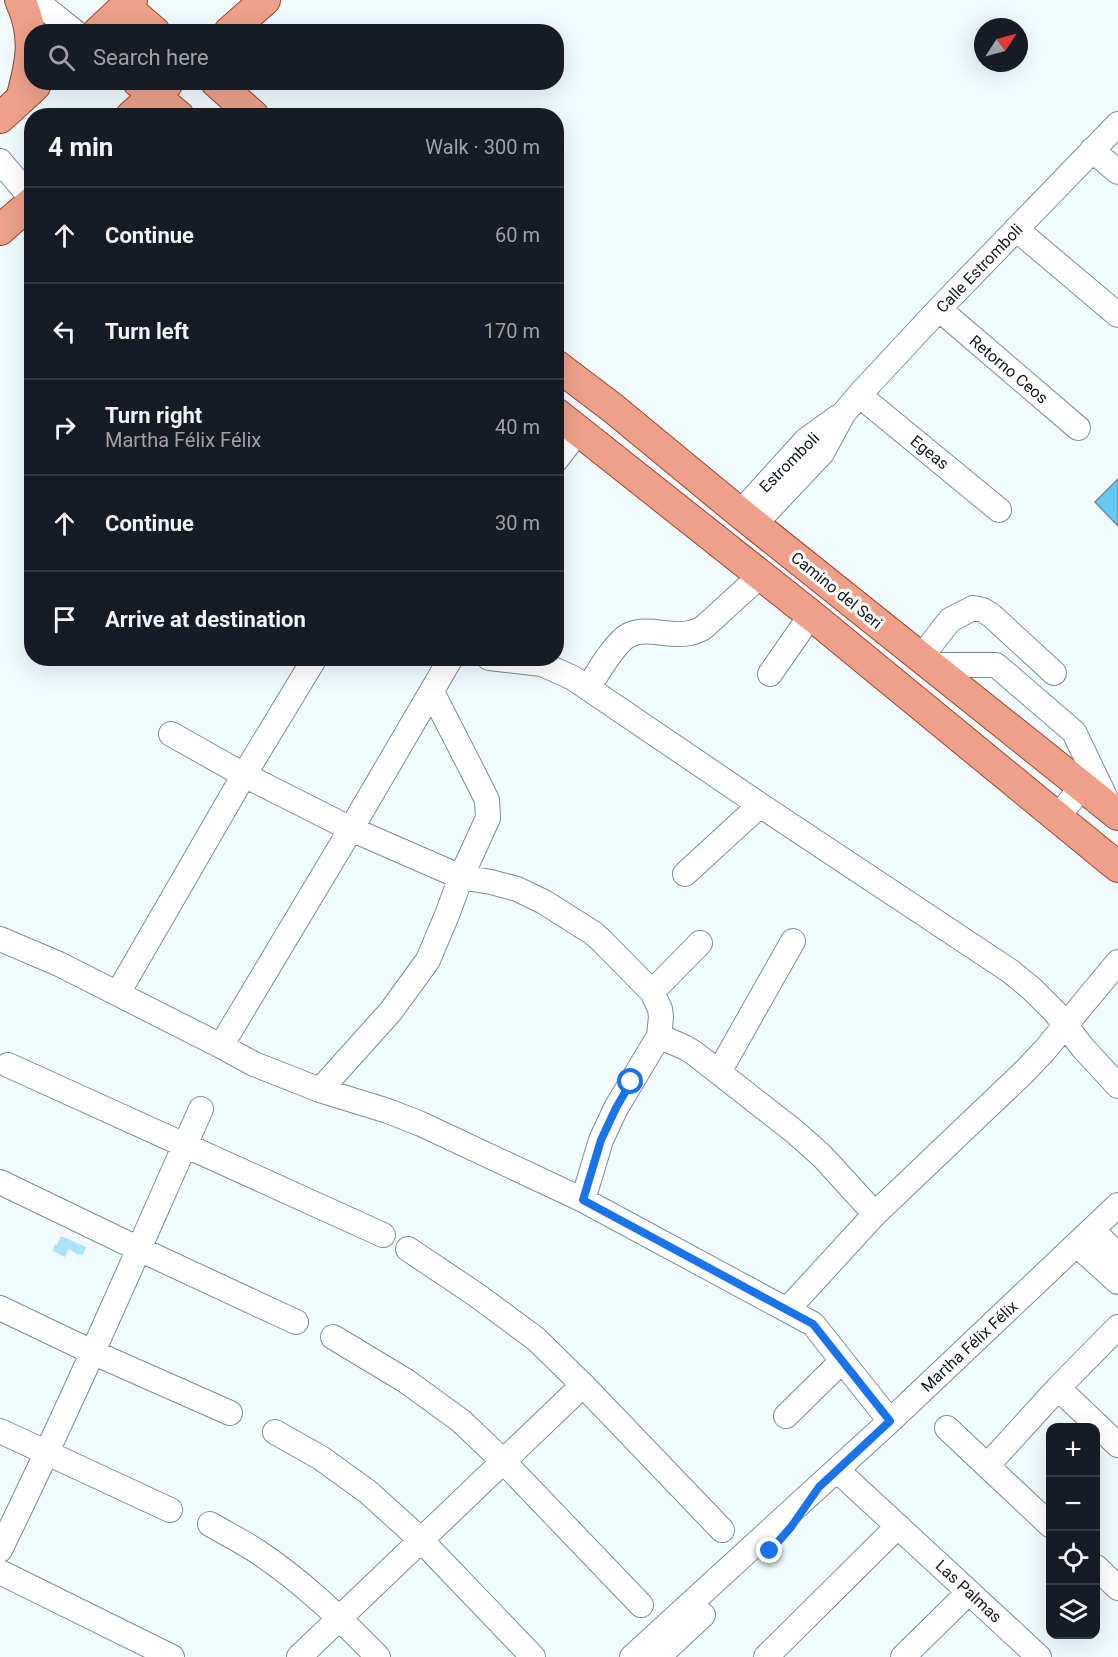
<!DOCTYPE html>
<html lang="en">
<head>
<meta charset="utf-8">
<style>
	:root { --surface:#171b24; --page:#242831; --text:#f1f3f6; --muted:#9ea1a6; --line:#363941 }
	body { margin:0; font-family:Roboto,sans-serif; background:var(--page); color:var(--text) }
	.controls { position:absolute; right:18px; bottom:18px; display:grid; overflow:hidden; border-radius:12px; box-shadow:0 6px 24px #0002 }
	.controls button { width:54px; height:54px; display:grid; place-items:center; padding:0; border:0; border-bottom:2px solid var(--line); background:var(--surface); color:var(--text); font:30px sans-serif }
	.compass { position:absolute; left:974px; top:18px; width:54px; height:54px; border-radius:50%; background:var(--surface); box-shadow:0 6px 24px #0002; rotate:54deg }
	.stop { position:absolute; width:18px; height:18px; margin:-14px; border:4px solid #1a73e8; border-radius:50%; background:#fff }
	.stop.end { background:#1a73e8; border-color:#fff; box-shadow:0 2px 6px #0008 }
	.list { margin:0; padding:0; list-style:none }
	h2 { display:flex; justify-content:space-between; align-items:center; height:78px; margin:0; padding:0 24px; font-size:26px }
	h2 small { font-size:20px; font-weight:400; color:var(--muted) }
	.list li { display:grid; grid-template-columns:39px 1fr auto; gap:18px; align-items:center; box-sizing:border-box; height:96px; padding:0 24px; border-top:2px solid var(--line) }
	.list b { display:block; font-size:22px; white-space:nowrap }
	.list p { margin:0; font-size:20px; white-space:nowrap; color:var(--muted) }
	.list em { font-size:20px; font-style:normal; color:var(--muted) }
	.icon { flex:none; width:33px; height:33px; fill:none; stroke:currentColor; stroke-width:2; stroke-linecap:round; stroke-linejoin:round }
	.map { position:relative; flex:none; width:1118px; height:1657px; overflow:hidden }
	.search { position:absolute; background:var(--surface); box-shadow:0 6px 24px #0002; left:24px; top:24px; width:540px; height:66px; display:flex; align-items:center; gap:15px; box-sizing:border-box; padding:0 21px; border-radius:24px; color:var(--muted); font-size:22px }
	.panel { position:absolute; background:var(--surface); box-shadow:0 6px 24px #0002; left:24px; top:108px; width:540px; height:558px; border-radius:24px }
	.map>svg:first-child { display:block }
</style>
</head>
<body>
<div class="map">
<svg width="1118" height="1657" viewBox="0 0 1118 1657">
	<rect width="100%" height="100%" fill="#f0faff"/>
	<path fill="#ace3fb" d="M61,1236L86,1247L83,1255L79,1254L78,1255L69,1249L65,1257L53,1251L55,1244L57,1245Z"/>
	<path fill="#66c9f1" stroke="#738a94" stroke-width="1.5" d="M1118,479V526L1095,502Z"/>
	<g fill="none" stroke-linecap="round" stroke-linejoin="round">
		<defs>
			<path id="minor" d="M35,0L75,32
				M1092,150L1118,172
				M0,161L32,199
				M1016,229L1118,315
				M939,309L1078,428
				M859,395L999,510
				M556,460L579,430
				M740,513L806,440L838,417
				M755,524L822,453L843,414L859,395L939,309L1118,124
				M921,657L950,620L973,608L983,610L992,616L1054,673
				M489,658L542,664L573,678L760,805L1010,971L1032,989L1055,1012L1083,1048L1118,1086
				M931,665H996L1074,732L1111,809
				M770,674L811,615
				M588,688C597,674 615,642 629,635C648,626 670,638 690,633C695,632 699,630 703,628L761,575
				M171,734L244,775L351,829L461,877L488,818L487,800L475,776L432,692
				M1057,817L1082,787
				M685,874L760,805
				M0,939L59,964L221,1046L254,1064L320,1090L388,1111L421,1124L583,1200L787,1310L813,1324L890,1421
				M652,992L700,943
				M118,993L244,775L315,658
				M221,1046L351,829L451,658
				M8,1065L383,1235
				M719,1072L793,941
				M320,1090L391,1011L428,960L447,915L461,877L491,882L517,889L544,902L593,933L603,942L652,992L660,1009L661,1017L659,1036
				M0,1182L139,1249L296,1322
				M583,1200L601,1140L616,1108L659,1036L686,1048L694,1053L795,1132L822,1156L875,1214
				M1093,1230L1118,1256
				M1077,1245L1118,1282
				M408,1249L478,1296L536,1339L583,1385L722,1530
				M0,1308L92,1352L230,1413
				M787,1310L875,1214L1024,1072L1044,1051L1118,962
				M333,1337L406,1381L461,1421L503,1461L641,1605
				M1058,1388L1118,1445
				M786,1416L842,1361
				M947,1428L1050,1525
				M0,1431L170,1510
				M275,1432L321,1458L368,1492L421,1540L533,1657
				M987,1466L1058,1388L1118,1327
				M837,1470L1039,1657
				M210,1524C225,1533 241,1541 255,1550C301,1580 340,1618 378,1657
				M0,1550C71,1405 135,1257 201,1109
				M1096,1567L1118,1588
				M0,1572L172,1657
				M299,1657L583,1385
				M632,1657L890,1421L1118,1205
				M658,1657L703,1615
				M766,1657L898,1526
				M903,1657L969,1592"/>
			<path id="major" d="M20,0C37,36 31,63 21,99
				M125,6L155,32
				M98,32L132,0
				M229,32L265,0
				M138,82L179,116
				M216,82L254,116
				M131,116L167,84
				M0,118L35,86
				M0,230L32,202
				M556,365L614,409L740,513L1118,815
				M556,413L811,615L1118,867"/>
		</defs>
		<use href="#minor" stroke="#788f9a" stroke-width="26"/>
		<use href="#major" stroke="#994730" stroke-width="32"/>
		<use href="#minor" stroke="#fff" stroke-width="24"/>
		<use href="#major" stroke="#eea089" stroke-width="30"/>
	</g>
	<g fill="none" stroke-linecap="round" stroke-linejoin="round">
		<path stroke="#1a73e8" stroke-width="8" d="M631,1082L616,1108L601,1140L583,1200L813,1324L890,1421L819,1487L791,1527L770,1551"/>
	</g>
	<g text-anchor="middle" stroke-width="6" stroke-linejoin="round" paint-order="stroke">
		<g font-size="16" fill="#10181c" stroke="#fff">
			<text transform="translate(979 268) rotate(-46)" y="6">Calle Estromboli</text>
			<text transform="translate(1009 369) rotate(40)" y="6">Retorno Ceos</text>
			<text transform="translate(930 452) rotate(39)" y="6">Egeas</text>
			<text transform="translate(789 462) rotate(-45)" y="6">Estromboli</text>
			<text transform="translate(837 590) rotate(39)" y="6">Camino del Seri</text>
			<text transform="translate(969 1346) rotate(-43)" y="6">Martha Félix Félix</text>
			<text transform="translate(969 1591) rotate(43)" y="6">Las Palmas</text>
		</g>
	</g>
</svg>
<div class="controls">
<button>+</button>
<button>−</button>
<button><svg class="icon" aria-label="locate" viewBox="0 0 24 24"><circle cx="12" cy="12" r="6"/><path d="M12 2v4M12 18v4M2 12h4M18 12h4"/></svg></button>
<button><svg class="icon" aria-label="layers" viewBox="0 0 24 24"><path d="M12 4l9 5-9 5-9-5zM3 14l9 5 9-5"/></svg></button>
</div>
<svg class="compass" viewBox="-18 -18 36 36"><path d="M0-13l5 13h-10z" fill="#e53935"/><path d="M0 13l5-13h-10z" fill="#9ea1a6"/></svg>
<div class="stop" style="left:631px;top:1082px"></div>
<div class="stop end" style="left:770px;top:1551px"></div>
<div class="search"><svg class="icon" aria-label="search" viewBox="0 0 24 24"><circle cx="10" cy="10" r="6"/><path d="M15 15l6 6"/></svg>Search here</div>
<section class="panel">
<h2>4 min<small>Walk · 300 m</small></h2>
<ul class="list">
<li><svg class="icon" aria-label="ahead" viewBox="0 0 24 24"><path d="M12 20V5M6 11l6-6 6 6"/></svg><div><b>Continue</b></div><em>60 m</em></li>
<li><svg class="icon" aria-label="left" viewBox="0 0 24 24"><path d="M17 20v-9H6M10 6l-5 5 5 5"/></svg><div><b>Turn left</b></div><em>170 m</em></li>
<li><svg class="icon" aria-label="right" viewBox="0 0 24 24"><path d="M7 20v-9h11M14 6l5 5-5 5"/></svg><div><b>Turn right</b><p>Martha Félix Félix</p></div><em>40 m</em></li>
<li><svg class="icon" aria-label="ahead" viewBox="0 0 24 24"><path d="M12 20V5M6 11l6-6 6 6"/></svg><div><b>Continue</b></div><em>30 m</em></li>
<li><svg class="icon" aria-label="arrive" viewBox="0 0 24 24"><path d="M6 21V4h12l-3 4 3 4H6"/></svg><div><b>Arrive at destination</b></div></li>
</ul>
</section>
</div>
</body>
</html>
